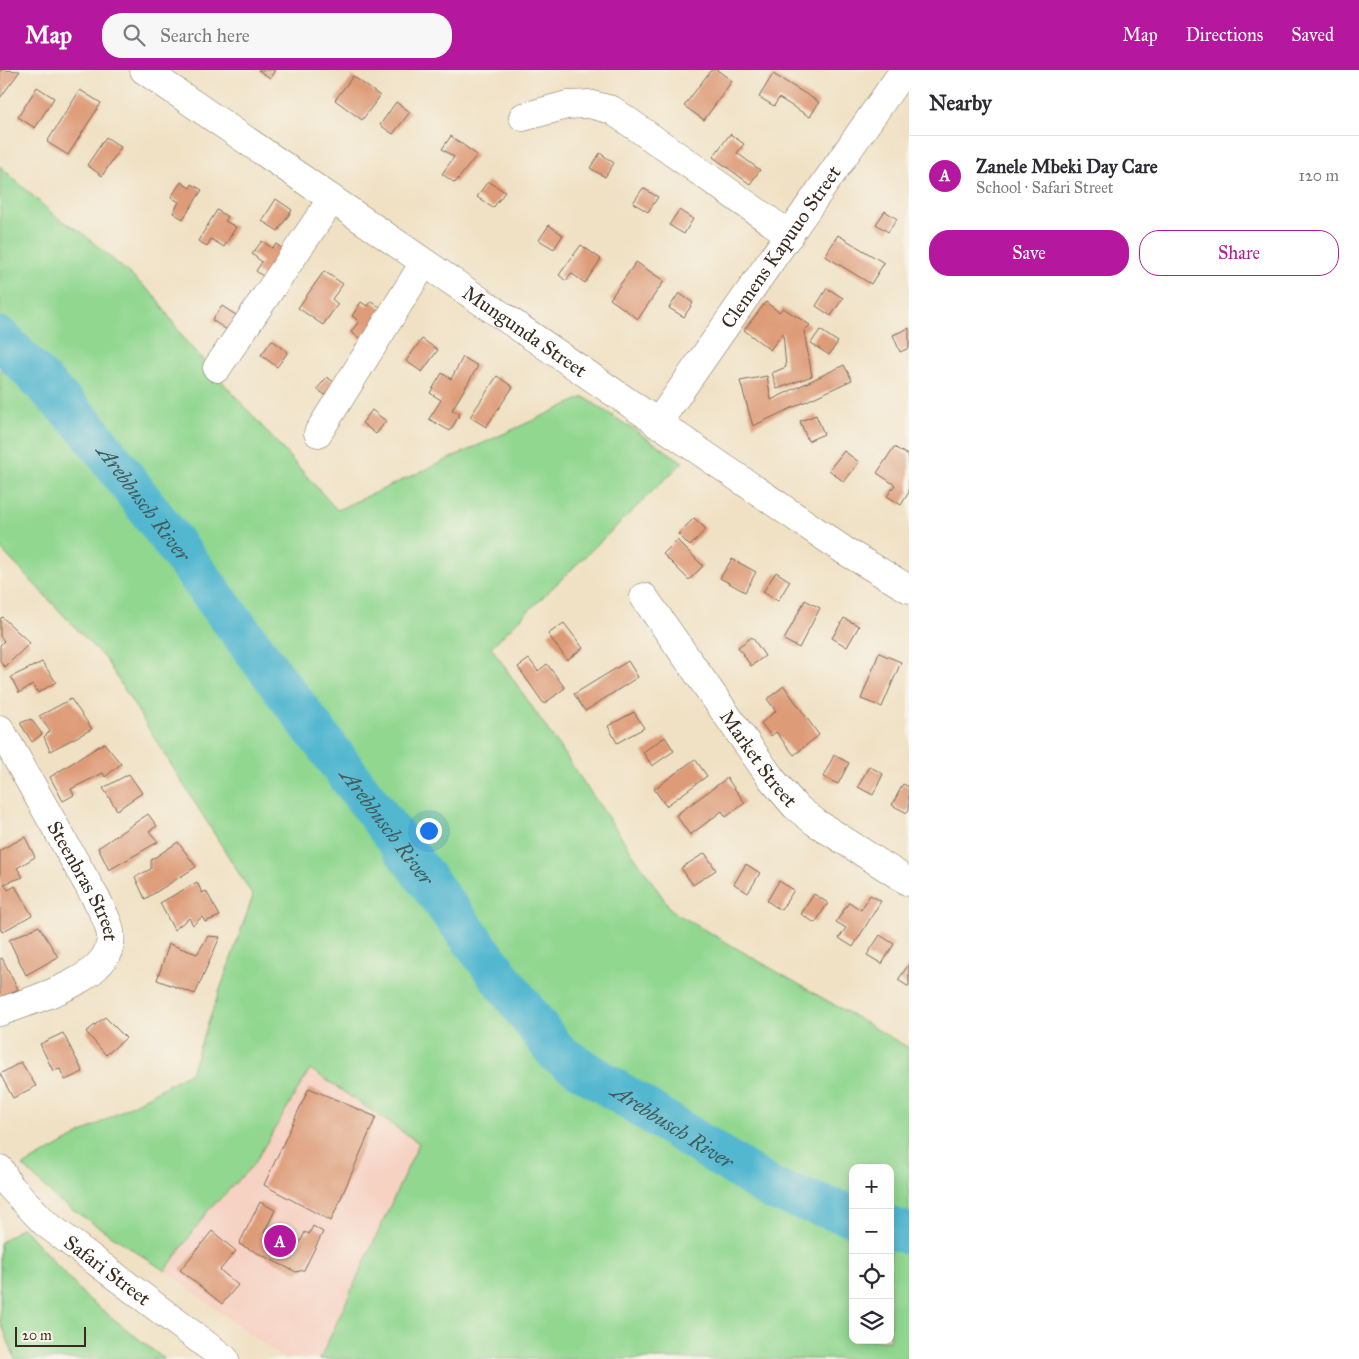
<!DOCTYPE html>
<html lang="en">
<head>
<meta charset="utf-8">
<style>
	:root { --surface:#fff; --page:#f7f7f7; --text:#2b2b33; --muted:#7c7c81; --line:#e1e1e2; --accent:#b5179e }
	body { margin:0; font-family:"IM FELL Great Primer",serif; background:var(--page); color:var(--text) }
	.controls { position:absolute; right:15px; bottom:15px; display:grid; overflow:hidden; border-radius:10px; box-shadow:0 2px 12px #0003 }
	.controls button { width:45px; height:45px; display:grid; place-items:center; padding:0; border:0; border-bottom:1px solid var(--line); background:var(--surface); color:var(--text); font:25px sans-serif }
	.scale { position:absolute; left:15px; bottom:12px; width:71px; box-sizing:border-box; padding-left:5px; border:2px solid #3b2a1e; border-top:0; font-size:14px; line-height:18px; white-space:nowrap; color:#3b2a1e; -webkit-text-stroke:4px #f7f3e8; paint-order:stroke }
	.you { position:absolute; left:428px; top:760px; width:18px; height:18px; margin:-12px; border:4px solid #fff; border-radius:50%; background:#1a73e8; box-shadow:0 0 0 8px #1a73e833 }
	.badge { display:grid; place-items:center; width:32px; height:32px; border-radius:50%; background:var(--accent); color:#fff; font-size:16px; font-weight:700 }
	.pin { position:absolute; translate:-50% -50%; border:2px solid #fff; box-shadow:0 1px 5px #0006 }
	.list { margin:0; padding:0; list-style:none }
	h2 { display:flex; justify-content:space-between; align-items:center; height:65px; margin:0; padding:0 20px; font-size:21px }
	h2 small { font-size:16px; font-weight:400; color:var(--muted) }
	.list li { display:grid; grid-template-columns:32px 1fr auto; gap:15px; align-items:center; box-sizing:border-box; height:80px; padding:0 20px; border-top:1px solid var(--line) }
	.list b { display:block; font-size:19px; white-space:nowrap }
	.list p { margin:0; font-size:16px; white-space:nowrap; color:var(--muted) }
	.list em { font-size:16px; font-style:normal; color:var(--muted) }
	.actions { display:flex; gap:10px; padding:15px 20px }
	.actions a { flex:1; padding:11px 0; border:1px solid var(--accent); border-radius:20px; text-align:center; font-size:18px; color:var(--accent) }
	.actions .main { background:var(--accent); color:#fff }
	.icon { flex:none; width:28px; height:28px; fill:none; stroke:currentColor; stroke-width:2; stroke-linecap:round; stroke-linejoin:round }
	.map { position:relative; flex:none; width:909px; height:1289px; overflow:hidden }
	header { display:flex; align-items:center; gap:30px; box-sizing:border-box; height:70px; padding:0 25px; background:var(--accent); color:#fff }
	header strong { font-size:24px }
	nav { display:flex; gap:28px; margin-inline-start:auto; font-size:18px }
	.search { width:350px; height:45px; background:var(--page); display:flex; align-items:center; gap:12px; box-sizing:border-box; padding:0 18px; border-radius:20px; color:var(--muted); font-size:19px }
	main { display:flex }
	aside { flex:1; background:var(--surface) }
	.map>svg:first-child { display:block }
</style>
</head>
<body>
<header>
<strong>Map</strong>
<div class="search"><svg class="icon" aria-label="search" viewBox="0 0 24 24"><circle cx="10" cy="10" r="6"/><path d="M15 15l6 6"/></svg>Search here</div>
<nav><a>Map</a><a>Directions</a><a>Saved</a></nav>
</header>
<main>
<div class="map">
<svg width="909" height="1289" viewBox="0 0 909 1289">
	<rect width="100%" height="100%" fill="#f7f3e8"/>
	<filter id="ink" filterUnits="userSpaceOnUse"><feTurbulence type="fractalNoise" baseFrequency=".02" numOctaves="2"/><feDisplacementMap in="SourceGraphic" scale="10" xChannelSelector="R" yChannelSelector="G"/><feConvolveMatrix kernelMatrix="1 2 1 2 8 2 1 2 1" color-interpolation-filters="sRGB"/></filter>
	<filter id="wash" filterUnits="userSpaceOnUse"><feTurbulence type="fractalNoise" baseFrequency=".0096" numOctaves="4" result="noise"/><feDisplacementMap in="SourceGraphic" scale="20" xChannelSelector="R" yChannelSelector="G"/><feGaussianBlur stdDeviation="1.12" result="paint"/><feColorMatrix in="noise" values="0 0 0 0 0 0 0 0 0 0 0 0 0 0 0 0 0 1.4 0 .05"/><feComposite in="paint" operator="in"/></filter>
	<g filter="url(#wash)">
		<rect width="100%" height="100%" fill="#f0e1c4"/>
		<path fill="#f6d2c3" d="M309,999L419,1073L320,1289H283L165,1201L207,1142L254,1094Z"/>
		<path fill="#91d790" stroke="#668057" d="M0,96L56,147L80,161L155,226L184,269L337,440L584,327L683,392L491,577L672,841L909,978V1164L890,1158V1098H853V1146L773,1120L557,983L88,359L0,268Z
			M0,270L88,361L555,985L771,1122L853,1147V1270H890V1159L909,1165V1289H320L419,1073L310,999L254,1094L207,1142L165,1201L58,1130L23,1096L191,1002L253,826L106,590L0,478Z
			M22,1157L86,1227L164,1289H15L0,1250V1173Z"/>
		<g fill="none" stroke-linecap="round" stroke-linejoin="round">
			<g stroke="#52b7d0" stroke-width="42">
				<path id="s1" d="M0,268L88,359L557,983L773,1120L853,1146"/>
				<path d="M890,1158L909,1164"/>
			</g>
		</g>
		<g id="blocks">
			<path fill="#de9b78" d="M0,0L20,1L0,28Z
				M258,0H275L270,8Z
				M711,0H717L732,11L704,50L684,36Z
				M773,4L819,32L810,47L779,28L774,36L759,27Z
				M353,6L380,26L362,50L335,30Z
				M37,17L54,28L35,58L18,47Z
				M80,20L101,33L68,85L47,72Z
				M396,32L410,42L393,64L380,55Z
				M730,64L744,74L737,83L760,100L750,114L713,87Z
				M451,66L477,85L455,113L442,104L454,87L442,79Z
				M106,67L121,77L102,106L87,95Z
				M600,83L614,93L605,107L590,98Z
				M488,111L505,122L493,138L477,127Z
				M181,112L190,118L192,114L202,120L183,149L173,143L179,132L171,127Z
				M643,118L658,127L648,142L633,133Z
				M276,129L292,140L278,161L262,151Z
				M217,140L228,147L225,151L236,157L224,177L211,169L207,176L198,171Z
				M679,140L693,149L684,164L669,155Z
				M885,141L897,149L888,162L876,154Z
				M549,155L563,165L554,179L539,170Z
				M838,165L884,193L871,214L825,186Z
				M262,171L272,178L276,174L284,180L264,207L256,201L262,192L252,184Z
				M581,175L601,189L585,213L571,203L566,211L559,205Z
				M636,192L664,211L638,249L610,229Z
				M324,201L343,214L332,229L338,234L323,255L298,238Z
				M827,218L843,228L831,246L816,236Z
				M679,223L693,233L684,247L669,238Z
				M371,231L383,239L362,270L351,262L359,251L352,246L361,232L367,236Z
				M766,232L779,242L783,238L810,255L804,261L812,306L777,319L772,303L786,297L783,263L770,280L744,260Z
				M222,236L236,245L227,260L212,250Z
				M909,258V278L900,282L893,265Z
				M820,260L838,272L829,285L811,273Z
				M422,269L438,280L422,302L406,291Z
				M272,270L288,282L277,297L261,285Z
				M463,287L478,296L452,340L460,344L450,361L429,349L441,330L430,323L442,303L451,309Z
				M844,295L852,310L753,356L740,311L767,306L771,330Z
				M497,306L513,317L486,357L470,347Z
				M327,307L342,318L333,331L317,319Z
				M372,340L386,351L376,364L362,353Z
				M816,345L824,364L808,371L800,351Z
				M894,377L909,386V422L901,435L887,426L895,415L877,403Z
				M844,381L859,392L844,412L829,400Z
				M694,448L706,459L690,476L678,464Z
				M677,470L703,496L689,510L663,484Z
				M732,489L756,502L745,522L720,508Z
				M776,502L790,511L778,531L763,522Z
				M805,530L820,538L799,578L784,570Z
				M2,547L30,573L5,597L0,592V575L4,571L0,566V549Z
				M844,548L859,556L847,577L832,568Z
				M564,553L583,578L567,590L548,564Z
				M752,567L765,586L751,596L738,577Z
				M879,583L901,592L882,637L861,629Z
				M529,589L538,601L547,594L565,618L544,634L518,597Z
				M628,591L638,607L585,641L574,624Z
				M42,592L56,612L38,623L33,614L19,623L11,607Z
				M784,616L819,665L794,685L776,662L771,666L761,653L776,641L767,629Z
				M71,629L92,659L50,681L44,667L50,661L39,646Z
				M634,642L644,658L617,673L608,656Z
				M31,649L42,664L32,672L20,653Z
				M665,667L674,681L652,696L643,682Z
				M104,673L121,694L105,707L103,703L71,719L74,725L63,731L50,707Z
				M834,685L849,693L838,714L823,707Z
				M695,689L707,706L666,736L654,719Z
				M869,696L883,704L873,725L858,717Z
				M129,704L142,723L117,740L103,718Z
				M727,708L745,733L726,747L722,741L690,765L676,745Z
				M903,714L909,717V739L907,743L892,735Z
				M148,744L157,756L149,761L158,772L109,800L98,778Z
				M25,767L35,787L17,798L23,807L4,814L8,820L15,816L32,845L2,862L0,858V780Z
				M178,772L196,797L145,829L135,807L151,799V790Z
				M705,783L716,800L693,815L681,798Z
				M746,794L760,803L748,823L734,814Z
				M779,811L794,820L781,840L767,831Z
				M197,812L202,823L206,821L220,846L205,852L202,847L193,855L189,848L174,860L160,833Z
				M814,824L828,833L815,853L801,844Z
				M870,825L881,831L853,877L839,868L846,858L836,852L849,832L861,840Z
				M39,856L58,887L26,905L9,870Z
				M880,865L894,874L882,894L867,885Z
				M208,866L220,867L195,924L157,910L169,874L197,884Z
				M2,888L18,919L0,929V889Z
				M909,894V917L898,910Z
				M105,947L126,968L106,985L86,962Z
				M63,963L83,1002L65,1010L60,999L53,1001L40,974Z
				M21,992L36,1016L13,1028L0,1004Z
				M309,1018L376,1047L331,1151L264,1115Z
				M260,1132L275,1140L264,1163L296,1180L305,1162L309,1164L313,1156L323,1162L304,1200L296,1202L239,1174Z
				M212,1161L236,1181L220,1200L238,1215L222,1234L180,1200Z"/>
		</g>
	</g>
	<g filter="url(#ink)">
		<use href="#blocks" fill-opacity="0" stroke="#7a6a58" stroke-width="1"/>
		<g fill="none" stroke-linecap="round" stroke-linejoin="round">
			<defs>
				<g id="minor">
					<path id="s2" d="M144,0L845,481L909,519"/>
					<path d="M523,47L567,35L589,34L612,40L790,165"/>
					<path d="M217,298L332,129"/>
					<path id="s3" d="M657,354L904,0"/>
					<path d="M318,363L424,193"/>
					<path id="s4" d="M644,527L771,708L795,736L815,752L909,812"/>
					<path id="s5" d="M0,659L99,834C105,847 113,859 110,874C103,912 31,930 0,942"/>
					<path id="s6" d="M0,1099L9,1115L45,1153L225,1289"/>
				</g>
			</defs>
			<use href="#minor" stroke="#7a6a58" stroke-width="29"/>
			<use href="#minor" stroke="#fff" stroke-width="28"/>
		</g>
	</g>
	<g text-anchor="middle" stroke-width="4" stroke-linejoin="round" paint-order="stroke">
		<g font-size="20" fill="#3b2a1e" stroke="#f7f3e8">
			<text dy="7" stroke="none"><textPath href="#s3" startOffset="216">Clemens Kapuuo Street</textPath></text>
			<text dy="7" stroke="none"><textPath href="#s2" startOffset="462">Mungunda Street</textPath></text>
			<text dy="7" stroke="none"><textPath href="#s4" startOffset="198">Market Street</textPath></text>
			<text dy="7" stroke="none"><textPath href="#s5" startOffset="174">Steenbras Street</textPath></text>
			<text dy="7" stroke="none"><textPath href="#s6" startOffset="149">Safari Street</textPath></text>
		</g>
		<g font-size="21" font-style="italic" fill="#435b5c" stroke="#f7f3e8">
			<text dy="7" stroke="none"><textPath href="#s1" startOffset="219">Arebbusch River</textPath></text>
			<text dy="7" stroke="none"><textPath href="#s1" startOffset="624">Arebbusch River</textPath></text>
			<text dy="7" stroke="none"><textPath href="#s1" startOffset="1044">Arebbusch River</textPath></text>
		</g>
	</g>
</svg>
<div class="controls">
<button>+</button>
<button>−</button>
<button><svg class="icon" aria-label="locate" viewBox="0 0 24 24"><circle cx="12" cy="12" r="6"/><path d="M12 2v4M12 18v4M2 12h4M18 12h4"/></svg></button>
<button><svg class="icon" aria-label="layers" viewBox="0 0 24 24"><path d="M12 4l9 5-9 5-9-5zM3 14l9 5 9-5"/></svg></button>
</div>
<div class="scale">20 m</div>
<div class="you"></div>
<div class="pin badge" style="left:280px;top:1171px">A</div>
</div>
<aside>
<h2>Nearby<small></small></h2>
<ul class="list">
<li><span class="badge">A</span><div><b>Zanele Mbeki Day Care</b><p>School · Safari Street</p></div><em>120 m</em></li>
</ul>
<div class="actions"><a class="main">Save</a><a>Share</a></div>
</aside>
</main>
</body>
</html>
